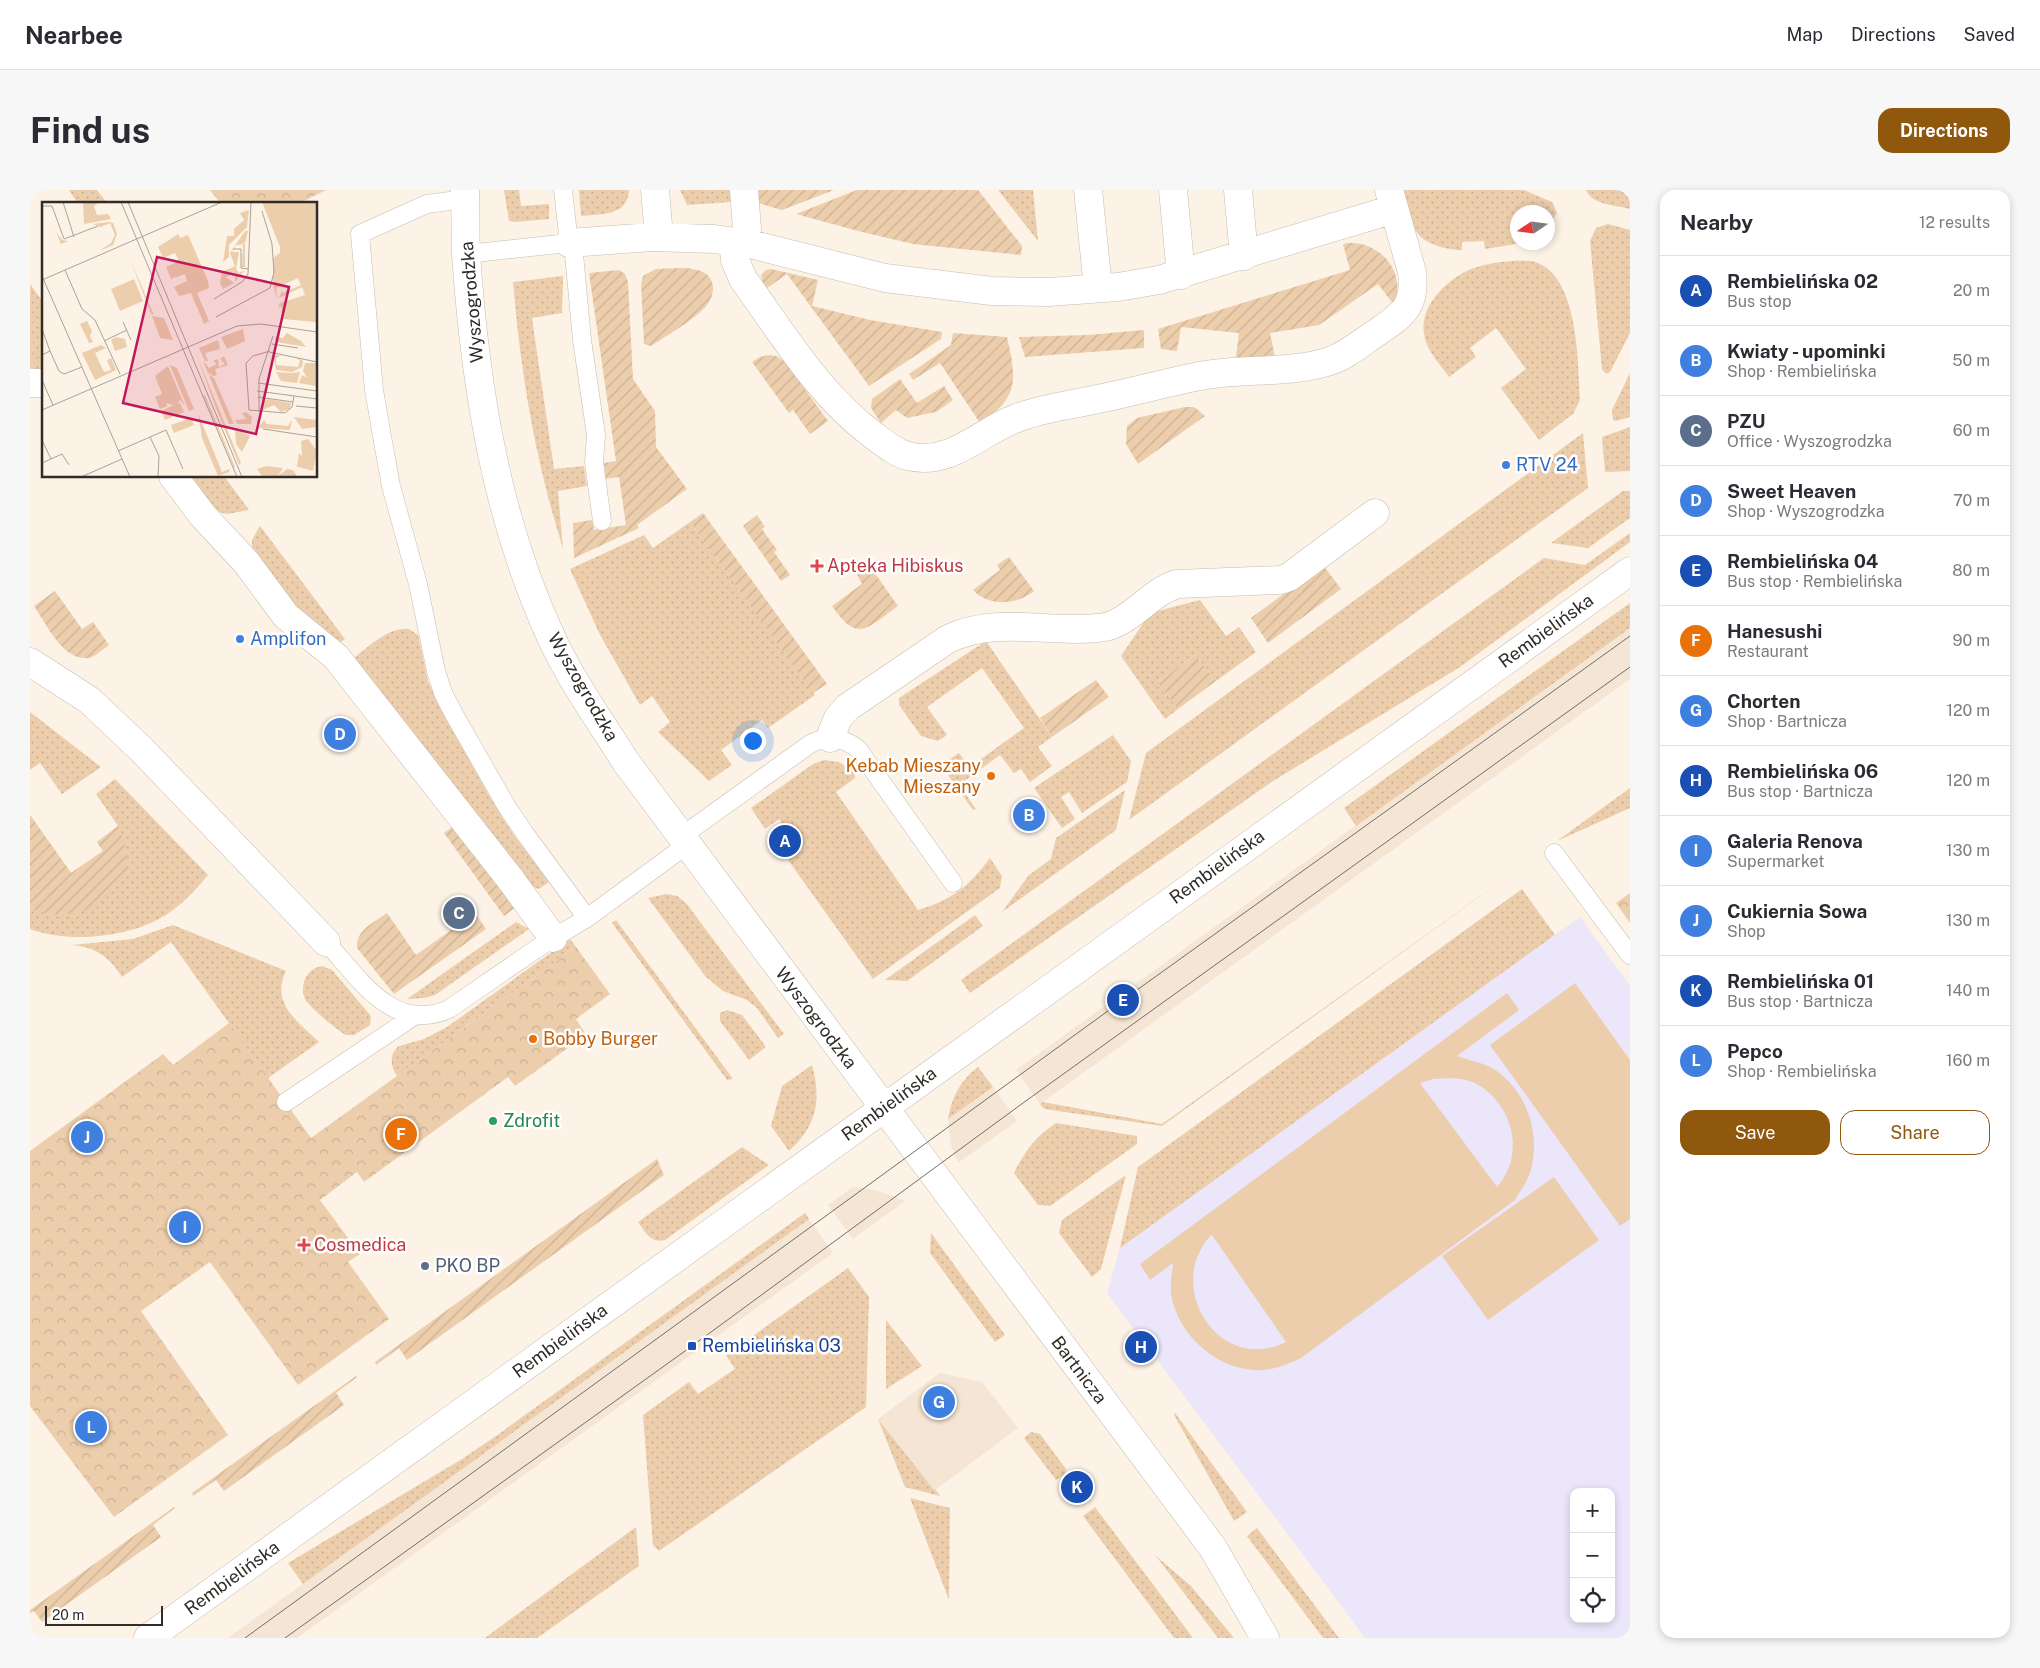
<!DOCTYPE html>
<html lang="en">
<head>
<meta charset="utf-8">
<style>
	:root { --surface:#fff; --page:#f7f7f7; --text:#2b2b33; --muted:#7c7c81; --line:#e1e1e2; --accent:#8f580d }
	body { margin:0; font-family:"Public Sans",sans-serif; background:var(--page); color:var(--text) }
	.controls { position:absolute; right:15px; bottom:15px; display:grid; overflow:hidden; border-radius:10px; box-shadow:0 2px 8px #0003 }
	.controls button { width:45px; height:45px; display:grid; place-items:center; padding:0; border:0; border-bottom:1px solid var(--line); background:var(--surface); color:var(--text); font:25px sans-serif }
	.compass { position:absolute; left:1480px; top:15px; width:45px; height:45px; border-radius:50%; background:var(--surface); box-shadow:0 2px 8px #0003; rotate:257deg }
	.scale { position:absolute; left:15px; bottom:12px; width:118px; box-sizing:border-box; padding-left:5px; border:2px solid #302c27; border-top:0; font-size:14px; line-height:18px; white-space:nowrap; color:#302c27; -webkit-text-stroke:4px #fff; paint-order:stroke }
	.you { position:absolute; left:722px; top:550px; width:18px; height:18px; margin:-12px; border:4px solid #fff; border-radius:50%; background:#1a73e8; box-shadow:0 0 0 8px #1a73e833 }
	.badge { display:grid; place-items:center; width:32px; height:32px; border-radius:50%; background:var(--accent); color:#fff; font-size:16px; font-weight:700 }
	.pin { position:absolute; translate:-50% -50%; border:2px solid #fff; box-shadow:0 1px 5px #0006 }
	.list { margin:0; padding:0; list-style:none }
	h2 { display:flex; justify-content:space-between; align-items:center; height:65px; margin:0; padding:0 20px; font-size:21px }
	h2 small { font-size:16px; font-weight:400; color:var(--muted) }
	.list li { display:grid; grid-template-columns:32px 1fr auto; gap:15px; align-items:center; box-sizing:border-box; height:70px; padding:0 20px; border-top:1px solid var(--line) }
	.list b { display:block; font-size:19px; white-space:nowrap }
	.list p { margin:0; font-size:16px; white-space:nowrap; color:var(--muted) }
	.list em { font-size:16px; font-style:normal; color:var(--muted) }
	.actions { display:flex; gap:10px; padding:15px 20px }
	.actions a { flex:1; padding:11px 0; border:1px solid var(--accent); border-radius:15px; text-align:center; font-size:18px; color:var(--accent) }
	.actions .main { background:var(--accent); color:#fff }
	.icon { flex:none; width:28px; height:28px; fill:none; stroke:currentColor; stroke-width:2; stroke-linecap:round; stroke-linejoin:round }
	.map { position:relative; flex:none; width:1600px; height:1448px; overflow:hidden; border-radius:15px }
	header { display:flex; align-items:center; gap:30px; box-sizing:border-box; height:70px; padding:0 25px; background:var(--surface); border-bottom:1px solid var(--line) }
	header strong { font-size:24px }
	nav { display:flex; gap:28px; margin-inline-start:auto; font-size:18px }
	.intro { display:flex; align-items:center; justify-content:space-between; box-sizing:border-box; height:120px; padding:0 30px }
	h1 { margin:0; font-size:35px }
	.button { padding:12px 22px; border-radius:15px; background:var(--accent); color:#fff; font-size:18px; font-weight:700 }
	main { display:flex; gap:30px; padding:0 30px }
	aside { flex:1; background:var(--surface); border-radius:15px; box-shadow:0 2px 8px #0003 }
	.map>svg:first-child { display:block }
</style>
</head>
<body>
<header>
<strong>Nearbee</strong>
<nav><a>Map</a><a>Directions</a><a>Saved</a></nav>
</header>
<div class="intro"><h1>Find us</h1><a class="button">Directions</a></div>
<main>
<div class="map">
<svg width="1600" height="1448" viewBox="0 0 1600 1448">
	<defs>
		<pattern id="grass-dots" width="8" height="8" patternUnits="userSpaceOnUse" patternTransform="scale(1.25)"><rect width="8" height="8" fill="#ecceac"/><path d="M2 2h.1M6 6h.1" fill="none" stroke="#cbb194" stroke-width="1.8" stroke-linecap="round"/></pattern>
		<pattern id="forest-crowns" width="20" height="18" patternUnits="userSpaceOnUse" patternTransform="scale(1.25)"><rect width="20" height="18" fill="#ecceac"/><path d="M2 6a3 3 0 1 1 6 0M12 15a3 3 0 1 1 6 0" fill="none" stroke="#cbb194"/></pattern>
		<pattern id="garden-furrows" width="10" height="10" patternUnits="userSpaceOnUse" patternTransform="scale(1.25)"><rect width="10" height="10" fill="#ecceac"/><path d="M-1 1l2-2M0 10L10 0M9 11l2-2" fill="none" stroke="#cbb194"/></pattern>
	</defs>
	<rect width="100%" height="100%" fill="#fcf2e6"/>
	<path fill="#f5e5d4" d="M1600,438V489L1010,914L986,880Z
		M963,897L987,931L928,973L921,955L918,929Z
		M823,997L849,1001L875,1011L823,1049L798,1015Z
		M779,1029L803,1063L267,1448H198Z
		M910,1183L952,1192L988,1238L904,1301L848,1229Z"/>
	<path fill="#ece6fb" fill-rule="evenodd" d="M1550,727L1600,796V1448H1335L1077,1103L1090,1058ZM1544,1302H1581V1429H1544Z"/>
	<path fill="url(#grass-dots)" d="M39,0H67L78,14H48Z
		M474,0H489L491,16L519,14V29L485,32L479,31Z
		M549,0H599C598,26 571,24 551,26Z
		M650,0H702L701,12L657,15Z
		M968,0H1003L1008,51Z
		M1373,0H1494L1522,12L1527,23L1518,38V22H1488V52L1493,53L1455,59L1454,51L1432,52V60C1415,60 1392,54 1384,38C1378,27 1376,12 1373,0Z
		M1556,0H1600V19C1586,15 1562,15 1556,0Z
		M1578,34L1600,40V143L1580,182L1576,184L1572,179L1560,51L1566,38Z
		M1501,71C1549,80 1548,173 1550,210L1543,224L1509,250L1471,198L1496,179L1466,138L1440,158L1446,167L1419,187C1410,174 1396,160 1394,144C1389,115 1419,87 1444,78C1461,72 1483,70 1501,71Z
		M533,86L532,123L502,128L524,279L554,276L557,296L528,301L533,359C505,268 491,186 483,92Z
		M0,94L14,113V181H6L3,178Z
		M1600,183V227L1586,231L1583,230L1582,220Z
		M1600,237V281L1575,282L1572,247Z
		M1553,243L1558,298L1099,630L1116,563Z
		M158,286H194L219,320L197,324L189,322Z
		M1593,301H1600V328L1558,358L1521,353Z
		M660,332L785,505L738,538L732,530L691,560L702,575L679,591L628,542L640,532L622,506L610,515L570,445L540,379L614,345L623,358Z
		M230,336L315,449L311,452L275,429L222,360V350Z
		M1600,343V352L1430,477L1243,591L940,803L931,790L1514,368L1555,375Z
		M1170,410L1196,446L1209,437L1226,462L1186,491L1165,465L1129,491L1148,519L1135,529L1091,466L1120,423Z
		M1600,413V438L1326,636L1314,618Z
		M379,439L388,445L398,491L411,520L460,607L483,644L519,692L509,699L500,696L324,468C340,456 358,437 379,439Z
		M956,451L1022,547L1008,557L1022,576L1000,592L991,579L984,583L970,565L929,595L946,619L943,620L911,575L929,563L940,577L994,538L952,478L897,517L917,545L908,551L891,546L869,515V508Z
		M0,522L71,577L32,604L10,573L0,580Z
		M1083,545L1101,571L1097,592L1052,623L1039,602L1031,607L1045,629L1032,638L1004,598Z
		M794,570L809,572L825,582V588L806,602L888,720C922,710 938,697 960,668L972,686L970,698L843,789L758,670L772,660L749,629L735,639L721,618L783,574Z
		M85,589L178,685C164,702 149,718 129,729C94,748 38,753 0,739V625L41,683L73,661L67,652L88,636L66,604Z
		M1600,598V618L1527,651Z
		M1095,600L1086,640L972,722L999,685L1021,669L1026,648Z
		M1513,661L1132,936L1014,919L1010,914L1013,912L1132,934Z
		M1492,699L1525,745L1090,1058L1108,977Z
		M636,704L647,706L656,713L754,844L748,848L727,818L717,810L693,801L676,787L618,708Z
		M945,725L953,736L877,791L855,790Z
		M586,730L703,889L697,890L582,733Z
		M486,732L499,739L405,805L394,808L377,809Z
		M143,735L256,781C240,813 268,832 289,852L238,888L141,752L92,787C79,767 66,757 42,755L103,749Z
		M540,749L546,757L367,886C360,876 359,864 369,856L394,849L417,837Z
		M292,776L302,780L341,826L340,835L324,845H316C308,841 279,817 275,809C269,795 277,778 292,776Z
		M697,820L712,825L736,857L719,870L690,831V823Z
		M782,875C792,911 786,937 759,961L741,936L752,896Z
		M948,877L963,897L918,929C922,907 930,891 948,877Z
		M1026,933L1107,946V954L1020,1016L1008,1015L984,983C995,961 1005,947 1026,933Z
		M712,957L739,975L635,1050C621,1054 615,1042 608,1032Z
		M1096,985L1071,1079L1062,1087L1029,1043L1032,1030Z
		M775,1023L779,1029L273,1394L258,1373L432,1269L466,1246Z
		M901,1043L975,1145L965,1152L900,1063Z
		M818,1078L839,1107L836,1217L629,1361L623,1355L613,1225L659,1192L668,1204L705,1179L696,1165Z
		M856,1130L892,1176L856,1199Z
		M1145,1223L1217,1322L1204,1331L1144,1225Z
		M848,1229L904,1300L905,1299L910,1306L875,1297Z
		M1001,1242L1010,1244L1036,1279L1035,1284L1026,1290L994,1248Z
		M880,1308L920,1318L919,1410Z
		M1065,1317L1163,1448H1144L1053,1326Z
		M606,1337L609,1376L507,1448H455Z
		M1227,1338L1309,1448H1293L1217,1346Z
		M1126,1366L1161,1396L1204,1448H1188Z"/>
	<path fill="url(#forest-crowns)" d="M180,0H296L268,14H191Z
		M0,102L2,105L3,178H0Z
		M1600,703V733L1586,713Z
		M546,757L580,804L546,829L556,845L485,896L478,887L334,992L327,982L290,1010L330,1064L318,1072L359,1129L268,1195L180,1072L111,1121L198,1245L84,1327L0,1216V961L133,864L143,875L199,833L281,948Z"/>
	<path fill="url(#garden-furrows)" d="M726,0H804L752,20L728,13Z
		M827,0H948L992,56L991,65L883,54L828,41L766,24Z
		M1318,53C1351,51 1377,83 1364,115L1348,94L1289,135L1240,143L1245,167H1206L1209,143L1151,137L1147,161L1131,159L1128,139L1320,80L1313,54Z
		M626,79C643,79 681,72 683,97C683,103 681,110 677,115C666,129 636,146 621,156L614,154L611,94L613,86Z
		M741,79L788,90L782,116L840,130L912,142L911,149L839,196L757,84L737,98L732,91L731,85L736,80Z
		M589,80L595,84L598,92L603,189L625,221L626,257L657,299L607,335L609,338L544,368L543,333L562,330L564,340L596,335L589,287L576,289L574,273L586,271L559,83Z
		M1114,140V158L995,167L989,147L1058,145Z
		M923,143L977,147C987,191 989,207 950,233L910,173L883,190L879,184L921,155Z
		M738,165L746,166L755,172L798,231L780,244L763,220L759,223L722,172L730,167Z
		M870,189L887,213L914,196L923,210L906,222L877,228L866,220L851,233L841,218L842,209Z
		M1155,217H1164L1175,226L1108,274L1096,254L1097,236L1107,228Z
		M673,323L797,494L783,503L660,332Z
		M727,325L735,337L732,339L747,360L744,362L760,385L751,391L713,336Z
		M979,367L1004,401C987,415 959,417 943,400L970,380L967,375Z
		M839,375L868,416C837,438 828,454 802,416L832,394L827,385Z
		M1293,375L1311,399L1238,453L1221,428Z
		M25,401L52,439L63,432L79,455C73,459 66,466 59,468C33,472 16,433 4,416Z
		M1165,465L1186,491L1148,519L1128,492Z
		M1066,490L1079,507L1022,547L1010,528Z
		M0,625L41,683L73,661L67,652L88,636C93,650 100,666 97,681C96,689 89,694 84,700C62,724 30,731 0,718V673L2,669L0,663Z
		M425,635L485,718L474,726L414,643Z
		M357,723L386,765L445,723L456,739L364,804L327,758C326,740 343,733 357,723Z
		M627,969L634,985L377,1170L369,1158L346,1175L345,1172Z
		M326,1186L327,1187L306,1203L314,1215L194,1301L186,1290L163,1306L162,1303Z
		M144,1317L145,1318L123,1335L131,1347L12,1432L4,1421L0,1423V1420Z"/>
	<path fill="#ecceac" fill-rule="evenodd" d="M1545,793L1600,870V1029L1590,1036L1460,855Z
		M1477,803L1489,820L1427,866C1438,870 1450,872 1460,877C1494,895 1510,939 1502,976C1499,989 1492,999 1485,1010L1271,1168C1256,1175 1240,1182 1223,1180C1184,1177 1147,1143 1141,1104C1140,1094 1142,1083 1143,1073L1120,1090L1110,1074ZM1403,889C1417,888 1432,887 1445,893C1483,913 1496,965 1467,997L1390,893ZM1181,1045H1182L1256,1152C1190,1185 1133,1098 1181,1045Z
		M1524,987L1569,1050L1458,1130L1412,1066Z"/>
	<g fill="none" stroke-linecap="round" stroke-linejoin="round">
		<defs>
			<path id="service" d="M435,9L397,14L330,44L344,200L353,252L361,296L388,394L406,481L413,503L425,526L477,617L496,645L557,728
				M543,53L552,150L566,245L564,272L572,331
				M436,64L539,53L533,0
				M652,646L780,554C797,545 813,547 828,559L923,693
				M1524,663L1600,765
				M296,752C329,788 363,844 419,819L515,753L557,728L658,654
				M256,912L384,826"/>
			<path id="pedestrian" d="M800,548L808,528L818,517L918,449C968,425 1023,445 1075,437C1102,431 1120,402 1147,394L1251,390L1259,387L1345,323
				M481,690L523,748"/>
			<path id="minor" d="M435,0C436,21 435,43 436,64C445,195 466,329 522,449C542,492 571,532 596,572L1183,1358L1235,1448
				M625,0L629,47
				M714,0L717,39L715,54
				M1058,0L1068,98
				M1143,0L1151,85
				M1208,0L1214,66
				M703,52L705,70L713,89C753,144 788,204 843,245C854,253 865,263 878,266C920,277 951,241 987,228C1010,219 1035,216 1058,211C1096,204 1133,193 1170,186C1211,178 1261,184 1300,171C1318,165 1333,151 1349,141C1374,124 1386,115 1382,82L1359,0
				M539,53L622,47L684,49L720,54L855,88L962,101L1019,102L1088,97L1129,90L1364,19
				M0,193H14
				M143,286L173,326L216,372L256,426L306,467L481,690
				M0,472L59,510L111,559L296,752"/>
			<path id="tertiary" d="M118,1448L1600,381"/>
		</defs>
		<use href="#service" stroke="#c6bcb1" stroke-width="19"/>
		<use href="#pedestrian" stroke="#c6bcb1" stroke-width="29"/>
		<use href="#minor" stroke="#c6bcb1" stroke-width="29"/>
		<use href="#tertiary" stroke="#c6bcb1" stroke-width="29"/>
		<use href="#service" stroke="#fff" stroke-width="18"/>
		<use href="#pedestrian" stroke="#fff" stroke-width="28"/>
		<use href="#minor" stroke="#fff" stroke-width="28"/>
		<use href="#tertiary" stroke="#fff" stroke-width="28"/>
		<path stroke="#736d66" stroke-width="1" d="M215,1448L1093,810L1600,446
			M255,1448L662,1156L993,913L1600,477"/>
	</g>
	<g fill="#3f7fe0" stroke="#fff" stroke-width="2">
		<circle cx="1476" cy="275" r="5"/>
		<circle cx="210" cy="449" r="5"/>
	</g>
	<g fill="#e0444e" stroke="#fff" stroke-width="2">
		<path d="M784.5 368.5h5v5h5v5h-5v5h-5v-5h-5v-5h5z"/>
		<path d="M271.5 1047.5h5v5h5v5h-5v5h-5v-5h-5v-5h5z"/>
	</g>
	<g fill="#e8710a" stroke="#fff" stroke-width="2">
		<circle cx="961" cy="586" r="5"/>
		<circle cx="503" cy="849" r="5"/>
	</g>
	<circle fill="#2e9e5b" stroke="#fff" stroke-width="2" cx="463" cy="931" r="5"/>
	<circle fill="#5c6f8a" stroke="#fff" stroke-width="2" cx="395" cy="1076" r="5"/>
	<rect fill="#1a4fb4" stroke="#fff" stroke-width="2" x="657" y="1151" width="10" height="10" rx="2.5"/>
	<g text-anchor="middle" stroke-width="5" stroke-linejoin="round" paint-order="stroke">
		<g font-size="18" fill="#302c27" stroke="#fff">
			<text transform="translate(442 112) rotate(-95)" y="6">Wyszogrodzka</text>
			<text transform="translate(1516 441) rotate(-36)" y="6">Rembielińska</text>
			<text transform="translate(553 497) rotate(60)" y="6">Wyszogrodzka</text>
			<text transform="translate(1187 677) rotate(-36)" y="6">Rembielińska</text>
			<text transform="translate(786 828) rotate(53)" y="6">Wyszogrodzka</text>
			<text transform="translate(859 914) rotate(-36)" y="6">Rembielińska</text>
			<text transform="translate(530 1151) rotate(-36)" y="6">Rembielińska</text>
			<text transform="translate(1049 1180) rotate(53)" y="6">Bartnicza</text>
			<text transform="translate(202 1388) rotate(-36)" y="6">Rembielińska</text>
		</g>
		<g font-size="18" fill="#366cbe" stroke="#fff" text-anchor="start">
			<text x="1486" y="281">RTV 24</text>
			<text x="220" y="455">Amplifon</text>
		</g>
		<g font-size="18" fill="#be3a42" stroke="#fff" text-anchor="start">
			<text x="797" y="382">Apteka Hibiskus</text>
			<text x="284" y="1061">Cosmedica</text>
		</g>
		<g font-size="18" fill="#c56008" stroke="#fff" text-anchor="end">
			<text x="951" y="582">Kebab Mieszany<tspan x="951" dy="21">Mieszany</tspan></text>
			<text x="513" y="855" text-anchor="start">Bobby Burger</text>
		</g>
		<g font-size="18" fill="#27864d" stroke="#fff" text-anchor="start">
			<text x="473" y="937">Zdrofit</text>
		</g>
		<g font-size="18" fill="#4e5e75" stroke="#fff" text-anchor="start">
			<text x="405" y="1082">PKO BP</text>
		</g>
		<g font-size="18" fill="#164399" stroke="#fff" text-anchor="start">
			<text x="672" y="1162">Rembielińska 03</text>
		</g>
	</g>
	<g transform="translate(12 12)">
		<rect width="275" height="275" fill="#fcf2e6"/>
		<path d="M41,0H57L52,4L55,13L66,12L69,17L42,22ZM207,8L205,25L187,43V55L181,60L185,34H192V27L202,18L198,11ZM67,20L71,21L75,32L71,43L57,49L69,41L73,33L68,21L19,42L14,30L20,38L26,39L59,25L51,22ZM203,29H206L203,41L195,43L203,42V65H200L201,43H194L190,50H197L194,67L197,71L203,68L193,80V71L184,75L192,81L181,87L178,81L180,70L193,64L188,51ZM88,57L112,113L109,112ZM256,75L264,93L275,120L244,117L240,104L236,105L238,101L263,93L260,85L237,96L240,89L241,91L259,83L256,76L234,86L235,98L231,82L238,83ZM110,114L122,116L131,138L118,136ZM201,127L203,139L185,147L179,135ZM242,131V134L245,131L259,139L264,145L234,140L233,135L242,136ZM176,138L178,147L163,151L166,159H163L157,146ZM59,143L64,146L53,151L62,170L69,168L65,158L69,156L74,168L53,178L40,151ZM155,154L199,261L197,263L174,206ZM182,154L186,163L173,167L175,173L172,174L166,171L161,159L167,166L175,162L171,159L176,157L177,165L183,162L178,157ZM263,161H275L274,184L257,181L260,173L265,176L261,169ZM128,163L135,166L152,207L147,209ZM167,173L172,176L192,222H187ZM161,193H163L193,265L192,266ZM226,197L249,201L248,207L239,210L232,203L221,208L220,199ZM204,210L210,215L209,222H195L193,218L204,217L200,211ZM156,211L180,270L188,267L187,270L176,274L160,236ZM252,215L275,218V225L260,227ZM222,218L225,222L246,224L250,218L248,228L216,226ZM193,226L208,234L200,250L194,242ZM266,237L275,249L271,269L253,264H255L257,251L260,254L259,239ZM224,264L241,266L236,274L245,267L251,268L255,274L221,275L215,267Z" fill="#ecceac"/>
		<path d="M220,0H275V120L242,117L239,104L264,93L256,76L238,83L231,82V56L238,51V45ZM136,32L138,36L146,33L166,79L167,86L155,91L167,119L162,122L149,91L137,94L132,85L145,79L143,72L129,77L124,65L137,59L133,51L121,56L116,45ZM45,119L50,129L48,134L51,140L47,141L38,122ZM74,135L83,137L85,145L73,149L69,138ZM149,216L152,223L132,231L129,223Z" fill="#ecceac"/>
		<path d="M231,152L239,154L234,156V163L256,165L258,159L254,155L261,159L260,165L250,170L234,168ZM234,170L250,171L258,170L255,181L239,179Z" fill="#ecceac"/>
		<path d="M261 44a7 7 0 1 1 14 0a7 7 0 1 1-14 0ZM92,77L101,99L78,109L69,87ZM126,164L143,204L138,198L135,202L138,201L142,210L123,218L119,209L132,203L124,201L125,204L118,207L113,195L120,192L113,174Z" fill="#ecceac"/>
		<path fill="none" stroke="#aaa39a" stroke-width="1" d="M21,0L32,35M79,0L195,275M86,0L200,275M0,4H10L22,37L56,24M191,47H199V66L207,67M23,68L40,107L53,118L78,172M0,74L88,275M0,78L180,0M172,97L200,80L206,72L209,0M174,115L228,86L232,70L230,42L220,9M81,120L89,138M0,127L8,149M62,139L85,128M230,142L256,146M228,149L211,154L204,161L207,208L243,211L250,205L252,194M227,150L275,160M0,153L8,149L17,169L22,172L40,165M0,178L11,203M216,181L275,189M215,189L275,197M216,195L251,200M254,204L275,206M0,208L195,124L219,122L275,130M217,210V177L231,134M221,227L275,235M108,235L117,254L116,275M0,238L9,257M76,249L124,228L141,267M0,261L20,252L27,263M39,275L80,257"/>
		<path fill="#c2185b" fill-opacity="0.15" stroke="#c2185b" stroke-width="2.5" d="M115,55L247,85L214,232L81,201Z"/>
		<rect width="275" height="275" fill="none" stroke="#302c27" stroke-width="2.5"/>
	</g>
</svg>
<div class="controls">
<button>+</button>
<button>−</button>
<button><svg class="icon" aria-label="locate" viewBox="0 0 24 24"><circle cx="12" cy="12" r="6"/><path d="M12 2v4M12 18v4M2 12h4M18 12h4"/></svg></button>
</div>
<svg class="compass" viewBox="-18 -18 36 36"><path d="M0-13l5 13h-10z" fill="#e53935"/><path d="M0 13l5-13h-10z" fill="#7c7c81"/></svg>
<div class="scale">20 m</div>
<div class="you"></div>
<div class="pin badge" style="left:755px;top:651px;background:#1a4fb4">A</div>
<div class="pin badge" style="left:999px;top:625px;background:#3f7fe0">B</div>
<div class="pin badge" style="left:429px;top:723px;background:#5c6f8a">C</div>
<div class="pin badge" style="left:310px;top:544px;background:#3f7fe0">D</div>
<div class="pin badge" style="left:1093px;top:810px;background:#1a4fb4">E</div>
<div class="pin badge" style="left:371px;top:944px;background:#e8710a">F</div>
<div class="pin badge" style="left:909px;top:1212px;background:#3f7fe0">G</div>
<div class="pin badge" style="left:1111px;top:1157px;background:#1a4fb4">H</div>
<div class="pin badge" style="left:155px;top:1037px;background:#3f7fe0">I</div>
<div class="pin badge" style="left:57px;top:947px;background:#3f7fe0">J</div>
<div class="pin badge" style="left:1047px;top:1297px;background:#1a4fb4">K</div>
<div class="pin badge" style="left:61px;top:1237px;background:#3f7fe0">L</div>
</div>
<aside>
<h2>Nearby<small>12 results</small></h2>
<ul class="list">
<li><span class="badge" style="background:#1a4fb4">A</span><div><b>Rembielińska 02</b><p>Bus stop</p></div><em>20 m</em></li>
<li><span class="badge" style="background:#3f7fe0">B</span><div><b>Kwiaty - upominki</b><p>Shop · Rembielińska</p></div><em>50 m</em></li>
<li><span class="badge" style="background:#5c6f8a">C</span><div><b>PZU</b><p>Office · Wyszogrodzka</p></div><em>60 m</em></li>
<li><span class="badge" style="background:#3f7fe0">D</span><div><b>Sweet Heaven</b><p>Shop · Wyszogrodzka</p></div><em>70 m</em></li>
<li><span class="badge" style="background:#1a4fb4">E</span><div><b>Rembielińska 04</b><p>Bus stop · Rembielińska</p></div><em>80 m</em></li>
<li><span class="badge" style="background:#e8710a">F</span><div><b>Hanesushi</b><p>Restaurant</p></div><em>90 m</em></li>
<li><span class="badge" style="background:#3f7fe0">G</span><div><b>Chorten</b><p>Shop · Bartnicza</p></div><em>120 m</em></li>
<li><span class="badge" style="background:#1a4fb4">H</span><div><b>Rembielińska 06</b><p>Bus stop · Bartnicza</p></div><em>120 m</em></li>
<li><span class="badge" style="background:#3f7fe0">I</span><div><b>Galeria Renova</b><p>Supermarket</p></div><em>130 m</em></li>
<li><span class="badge" style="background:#3f7fe0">J</span><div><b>Cukiernia Sowa</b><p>Shop</p></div><em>130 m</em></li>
<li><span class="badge" style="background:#1a4fb4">K</span><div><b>Rembielińska 01</b><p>Bus stop · Bartnicza</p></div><em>140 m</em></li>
<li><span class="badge" style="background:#3f7fe0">L</span><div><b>Pepco</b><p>Shop · Rembielińska</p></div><em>160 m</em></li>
</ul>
<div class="actions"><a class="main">Save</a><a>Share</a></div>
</aside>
</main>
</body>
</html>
